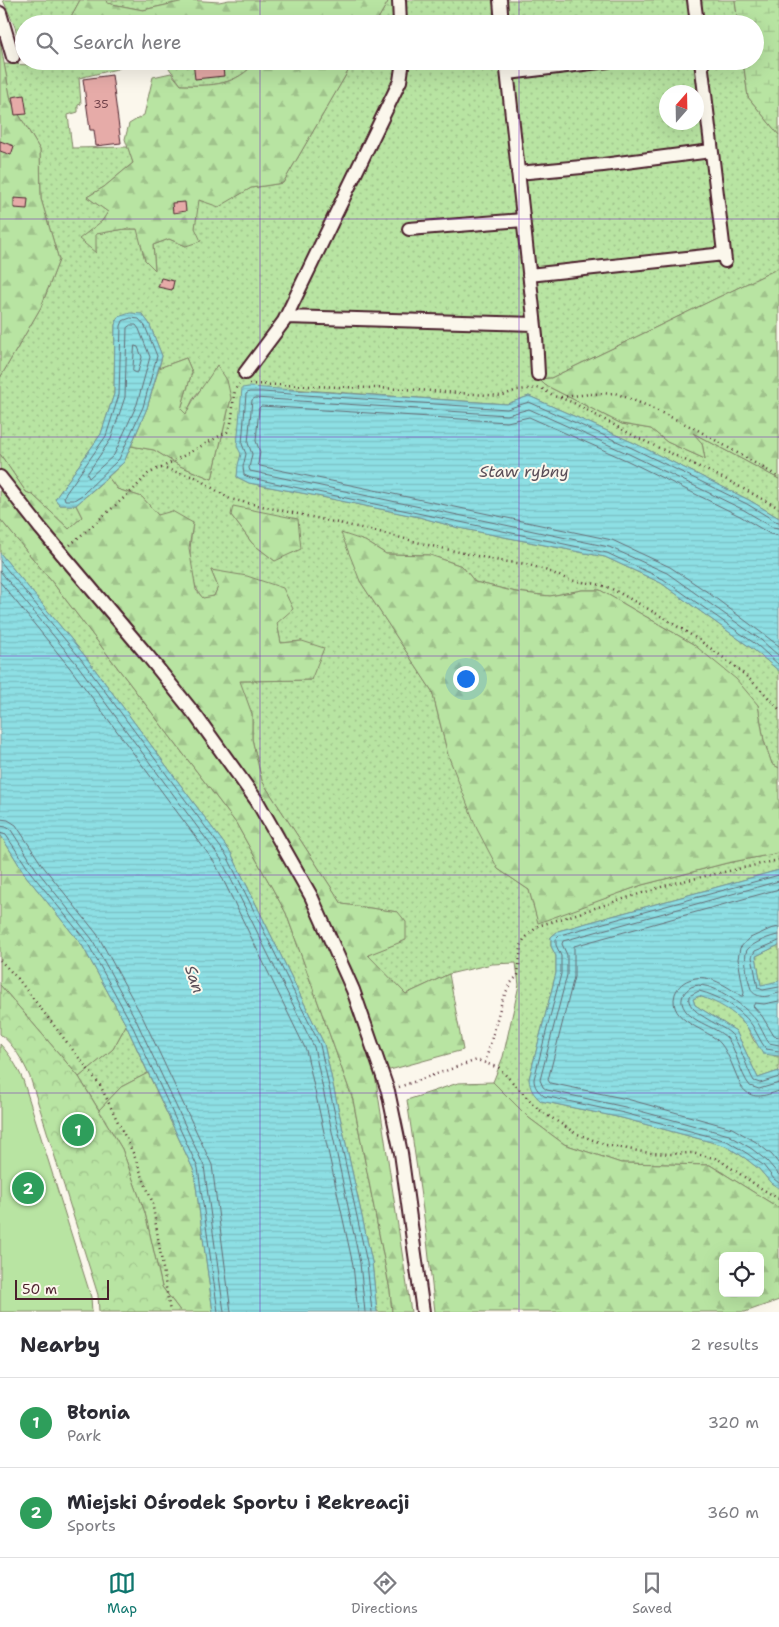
<!DOCTYPE html>
<html lang="en">
<head>
<meta charset="utf-8">
<style>
	:root { --surface:#fff; --page:#f2f2f3; --text:#2b2b33; --muted:#7c7c81; --line:#e1e1e2; --accent:#0f766e }
	body { margin:0; font-family:"Shantell Sans",sans-serif; background:var(--page); color:var(--text) }
	.controls { position:absolute; right:15px; bottom:15px; display:grid; overflow:hidden; border-radius:8px; box-shadow:0 5px 20px #0002 }
	.controls button { width:45px; height:45px; display:grid; place-items:center; padding:0; border:0; border-bottom:1px solid var(--line); background:var(--surface); color:var(--text); font:25px sans-serif }
	.compass { position:absolute; left:659px; top:85px; width:45px; height:45px; border-radius:50%; background:var(--surface); box-shadow:0 5px 20px #0002; rotate:20deg }
	.scale { position:absolute; left:15px; bottom:12px; width:94px; box-sizing:border-box; padding-left:5px; border:2px solid #4a1f2b; border-top:0; font-size:14px; line-height:18px; white-space:nowrap; color:#4a1f2b; -webkit-text-stroke:4px #fbf7ec; paint-order:stroke }
	.you { position:absolute; left:465px; top:678px; width:18px; height:18px; margin:-12px; border:4px solid #fff; border-radius:50%; background:#1a73e8; box-shadow:0 0 0 8px #1a73e833 }
	.badge { display:grid; place-items:center; width:32px; height:32px; border-radius:50%; background:var(--accent); color:#fff; font-size:16px; font-weight:700 }
	.pin { position:absolute; translate:-50% -50%; border:2px solid #fff; box-shadow:0 1px 5px #0006 }
	.list { margin:0; padding:0; list-style:none }
	h2 { display:flex; justify-content:space-between; align-items:center; height:65px; margin:0; padding:0 20px; font-size:21px }
	h2 small { font-size:16px; font-weight:400; color:var(--muted) }
	.list li { display:grid; grid-template-columns:32px 1fr auto; gap:15px; align-items:center; box-sizing:border-box; height:90px; padding:0 20px; border-top:1px solid var(--line) }
	.list b { display:block; font-size:19px; white-space:nowrap }
	.list p { margin:0; font-size:16px; white-space:nowrap; color:var(--muted) }
	.list em { font-size:16px; font-style:normal; color:var(--muted) }
	.icon { flex:none; width:28px; height:28px; fill:none; stroke:currentColor; stroke-width:2; stroke-linecap:round; stroke-linejoin:round }
	.map { position:relative; flex:none; width:779px; height:1312px; overflow:hidden }
	.search { position:absolute; background:var(--surface); box-shadow:0 5px 20px #0002; left:15px; right:15px; top:15px; height:55px; display:flex; align-items:center; gap:12px; box-sizing:border-box; padding:0 18px; border-radius:28px; color:var(--muted); font-size:19px }
	.sheet { height:245px; background:var(--surface) }
	nav { display:flex; justify-content:space-around; align-items:center; box-sizing:border-box; height:70px; border-top:1px solid var(--line); background:var(--surface); font-size:14px; color:var(--muted) }
	nav a { display:grid; justify-items:center; gap:2px }
	nav .on { color:var(--accent) }
	.map>svg:first-child { display:block }
</style>
</head>
<body>
<div class="map">
<svg width="779" height="1312" viewBox="0 0 779 1312">
	<defs>
		<pattern id="grass-dots" width="8" height="8" patternUnits="userSpaceOnUse" patternTransform="scale(1.25)"><rect width="8" height="8" fill="#b8e4a2"/><path d="M2 2h.1M6 6h.1" fill="none" stroke="#a0c38c" stroke-width="1.8" stroke-linecap="round"/></pattern>
		<pattern id="forest-firs" width="22" height="20" patternUnits="userSpaceOnUse" patternTransform="scale(1.25)"><rect width="22" height="20" fill="#b8e4a2"/><path d="M5 1l3.5 6h-7zM16 11l3.5 6h-7z" fill="#a0c38c"/></pattern>
		<pattern id="wetland-marsh" width="20" height="14" patternUnits="userSpaceOnUse" patternTransform="scale(1.25)"><rect width="20" height="14" fill="#b8e4a2"/><path d="M1 5h8M5 5V1M11 12h8M15 12V8" fill="none" stroke="#a0c38c"/></pattern>
		<pattern id="park-crowns" width="20" height="18" patternUnits="userSpaceOnUse" patternTransform="scale(1.25)"><rect width="20" height="18" fill="#b8e4a2"/><path d="M2 6a3 3 0 1 1 6 0M12 15a3 3 0 1 1 6 0" fill="none" stroke="#a0c38c"/></pattern>
		<pattern id="water-rules" width="6" height="5" patternUnits="userSpaceOnUse" patternTransform="scale(1.25)"><rect width="6" height="5" fill="#8ddfe4"/><path d="M0 2.5h6" fill="none" stroke="#7bbfc4"/></pattern>
	</defs>
	<rect width="100%" height="100%" fill="#fbf7ec"/>
	<filter id="ink" filterUnits="userSpaceOnUse"><feTurbulence type="fractalNoise" baseFrequency=".02" numOctaves="2"/><feDisplacementMap in="SourceGraphic" scale="10" xChannelSelector="R" yChannelSelector="G"/><feConvolveMatrix kernelMatrix="1 2 1 2 8 2 1 2 1" color-interpolation-filters="sRGB"/></filter>
	<g filter="url(#ink)">
		<path fill="url(#grass-dots)" stroke="#818266" fill-rule="evenodd" d="M3,0H80L67,24H24V44L19,45L15,27Z
			M106,0H189L143,10L107,3Z
			M389,0H735L738,24H375Z
			M63,61H136L117,69L79,78L81,104L78,105V112L68,115L72,148L128,147L133,163L104,187L87,197L108,212L102,221L80,239L96,252L95,234L125,229H138L145,260L155,269L153,245L169,239L186,246L195,228L198,200L219,206L251,188L283,183L354,61H743L748,97L779,135V268L551,378L540,379L545,385L622,424L651,429L667,442L705,459L702,443L691,432L779,479V518L749,500L634,443L529,396L507,404L289,389L241,454L237,477L249,483L312,495L419,517L459,528L605,557L661,583L754,650L779,671V768L772,764L764,741L758,705L693,644L600,590H582L550,596L516,592L475,582L462,566L430,555L386,554L365,541L360,581L432,691L448,755L498,869L529,890L538,922L642,885L727,863L779,853V870L558,931L551,937V946L556,956V973L529,1079L541,1101L622,1118L726,1146L745,1158L759,1169L771,1183L779,1188V1208L710,1165L621,1163L564,1144L529,1118L493,1082L503,1057L519,985L516,963L492,964L449,974L406,994L367,955L405,940L398,912L342,904L262,781L252,739V714L239,681L311,680L302,641L281,643L277,623L211,570L218,587L214,596L203,599C187,578 189,547 193,523L158,515L142,497L117,489L108,477L124,462L131,446L154,450L180,466L212,479L231,398L217,365L207,382L194,397L186,414L181,409L192,372L186,358L159,368L162,356L149,323L142,314L118,317L115,325L114,394L101,434L55,499L60,505H76L82,517L69,529L33,495L26,492L0,454V378L41,307L59,260L41,199L40,150L11,101L4,64L32,65ZM666,92H696V122H666ZM231,515L297,519L275,561L252,543Z
			M164,61H257C235,86 213,86 181,85Z
			M0,519L53,583L236,823L286,913L353,1100L390,1290L392,1312H377L372,1262L324,1044L231,853L85,656L0,553Z
			M779,945V981L761,986L756,956Z
			M699,996L717,1002L735,1014L747,1027L754,1041L774,1056H779V1071L758,1078L736,1031L695,1005L693,999Z
			M126,1025L148,1073L121,1087L99,1110L79,1077L113,1049Z"/>
		<path fill="url(#forest-firs)" stroke="#818266" fill-rule="evenodd" d="M80,0H106L107,3L143,10L189,0L219,2L229,0H389L375,24H67Z
			M0,41L11,101L40,150L41,199L59,260L41,307L0,378Z
			M257,61H354L283,183L251,188L219,207L199,200L195,228L201,241L186,246L169,239L153,245L155,270L145,260L137,229H125L96,234V253L79,239L102,221L108,212L87,197L104,187L133,163L125,139L129,124L144,115L153,77L171,73L181,85C213,86 235,86 257,61Z
			M779,268V479L693,433L702,443L705,459L667,442L651,429L622,424L545,385L539,379L551,378Z
			M186,358L192,372L181,409L186,414C194,396 207,382 217,365L227,380L231,398L212,479L180,466L154,450L131,446L147,408L159,368Z
			M0,454L26,492L33,495L69,529L82,517L76,505L108,477L117,489L142,497L158,515L172,511L193,523L189,548L196,590L203,598L214,596L218,587L211,570L247,576L283,588L293,609L277,623L281,643L302,641L324,648L311,680L240,681L252,714V739L262,781L342,904L398,912L406,922V940L368,955L406,994L449,974L463,1050L375,1074L411,1312H392L390,1290L353,1100L286,913L236,823L53,583L0,519Z
			M233,506L298,519L301,549L275,561L252,543L231,515Z
			M341,533L365,541L386,554L430,555L462,566L475,582L516,592L550,596L582,590H600L693,644L736,679L758,705L764,741L772,764L779,768V853L727,863L642,885L538,923L529,890L498,869L477,829L448,755L432,691L360,581Z
			M0,834L26,876L82,945L126,1025L113,1049L79,1077L0,985Z
			M148,1073L194,1171L213,1312H181L162,1287L145,1213L122,1149L99,1110L121,1087Z
			M493,1082L529,1118L564,1144L621,1163L710,1165L779,1208V1300L745,1312H435L426,1231L407,1100L458,1083ZM723,1256H760V1293H723Z"/>
		<path fill="url(#wetland-marsh)" stroke="#818266" d="M735,0H779V135L748,97L743,61H755V24H738Z"/>
		<path fill="url(#park-crowns)" stroke="#818266" d="M0,985L79,1077L122,1149L145,1213L162,1287L181,1312H99L98,1295L30,1077C23,1061 14,1045 0,1034Z"/>
		<path fill="#b8e4a2" stroke="#818266" d="M0,1044C10,1055 17,1066 23,1080L91,1297L92,1312H0Z"/>
		<path fill="url(#water-rules)" stroke="#72929a" d="M130,313L142,314L149,323L162,356L147,408L124,462L76,505H60L55,499L101,434L114,394L115,325L118,317Z
			M249,387L507,404L529,396L634,443L749,500L779,518V671L754,650L661,583L605,557L459,528L419,517L312,495L249,483L237,477L238,465L241,454L237,446L242,388Z
			M0,553L85,656L231,853L324,1044L372,1262L377,1312H213L194,1171L126,1025L82,945L26,876L0,834Z
			M779,870V945L756,956L761,985L779,981V1056L763,1054C757,1045 752,1033 746,1026C734,1011 717,1002 699,996L693,999L695,1005L736,1031L758,1078L779,1071V1188L771,1183L759,1169L745,1158L726,1146L622,1118L541,1101C533,1094 530,1089 529,1079L556,973V956L551,946V937L558,931Z"/>
		<g fill="none" stroke-linecap="round" stroke-linejoin="round">
			<path stroke="#656c75" stroke-width="1" d="M131,318L139,319L145,326L157,356L143,407L119,459L82,495L74,500H65L64,496L106,436L119,395L121,326L123,321Z
				M131,325H136L139,329L150,357L137,404L114,455L89,478L87,474L111,439L125,397L127,328Z
				M135,346L138,347L142,357L138,372L136,373L133,371Z
				M779,522L775,521L747,504L632,448L529,402L507,409L262,392H249L246,394L242,444L246,454L243,467L244,475L251,478L607,553L663,579L757,645L779,665
				M779,528L772,527L744,510L629,454L529,409L507,415L255,398L252,400L248,443L252,454L249,468L250,471L609,547L667,573L761,640L779,656
				M779,536L770,534L740,516L626,460L529,417L507,422L261,406L259,408L256,441L260,452L258,464L260,466L612,540L670,567L706,591L779,646
				M0,561L81,659L227,856L320,1045L367,1263L372,1312
				M0,571L76,663L221,859L314,1047L360,1263L365,1312
				M0,582L70,668L215,863L306,1050L353,1265L358,1312
				M0,819L8,820L16,825L42,865L97,934L143,1018L212,1165L231,1312
				M0,826L6,827L11,830L36,869L92,939L136,1020L204,1166L224,1312
				M0,833L6,835L31,873L87,942L131,1023L198,1168L218,1312
				M779,875L560,935L556,939V945L561,956V974L534,1079C534,1087 538,1091 544,1096L624,1113L727,1141L748,1154L763,1165L774,1179L779,1183
				M779,881L563,941L562,944L567,955V975L540,1080L543,1087L547,1090L625,1107L729,1135L752,1149L767,1161L779,1175
				M779,889L574,946V977L548,1080L550,1083L627,1099L732,1128L756,1142L772,1155L779,1164
				M779,927L770,929L748,939L740,948L738,959L744,993L743,996H741C728,987 708,973 692,979C684,981 678,986 675,994C667,1023 709,1028 721,1044C728,1052 736,1075 741,1086C751,1101 764,1096 779,1091
				M779,935C772,935 751,944 747,950C743,956 748,982 751,989C752,993 756,995 760,996C766,998 773,994 779,993
				M779,941L755,951L752,957L758,988L763,990L779,987
				M779,1001L764,1004L755,1003L753,1006L762,1016L774,1036L779,1037
				M779,1045L769,1043C764,1036 761,1027 756,1020C745,1006 709,978 691,987C685,991 681,996 682,1003C687,1022 714,1025 727,1038C736,1048 740,1074 750,1086L759,1089L779,1083
				M779,1051L766,1049C760,1041 757,1033 752,1025C740,1008 719,996 699,991L689,996C685,1012 720,1024 730,1033C739,1040 747,1070 754,1081L760,1083L779,1077"/>
		</g>
		<path fill="#e6aba8" stroke="#4a1f2b" d="M193,61H222L224,76L195,79Z
			M112,75L121,143L96,146L94,130H90L83,79Z
			M24,95L27,114L15,115L12,97Z
			M0,141L14,146L11,155L0,151Z
			M14,198L28,199L27,209L14,208Z
			M185,202L186,211L173,213L172,203Z
			M161,278L174,281L172,290L158,287Z"/>
		<g fill="none" stroke-linecap="round" stroke-linejoin="round">
			<defs>
				<path id="minor" d="M399,0L400,24
					M500,0L502,24
					M694,0L697,24
					M0,13L13,57
					M506,61L536,336L538,374
					M701,61L725,261
					M508,73L608,61
					M518,173L603,165L711,151
					M409,229L523,220
					M529,275L724,254
					M286,317L534,324
					M245,373L284,321L400,81L403,61
					M0,477L41,529L148,656L196,716L257,801L311,896L353,990L388,1091L401,1153L423,1312"/>
			</defs>
			<use href="#minor" stroke="#4a1f2b" stroke-width="16"/>
			<path stroke="#4a1f2b" stroke-width="2.5" stroke-dasharray="1 4" stroke-linecap="butt" d="M249,384L404,389L501,396L517,390L541,388L554,396L572,402L636,437L729,481L779,508
				M561,397L592,394L615,393L643,404L696,429L779,477
				M161,468L227,432C237,416 229,395 239,384
				M70,545L133,490L148,474L155,470L161,468L195,477L230,499L379,532L432,546L500,561L526,564L548,571L569,580L597,584L610,588C670,620 734,657 779,709
				M0,960L18,979L100,1085L134,1155L152,1201L170,1312
				M485,1063L502,1001L510,984L518,975L521,946L524,939L538,926L674,883L779,860
				M399,1087L477,1060L499,1068L538,1109L575,1133L606,1145L649,1153L671,1154L692,1153L718,1159L759,1187L779,1199"/>
			<use href="#minor" stroke="#fbf7ec" stroke-width="12"/>
		</g>
	</g>
	<path fill="none" stroke="#7b2cbf" stroke-width="1" stroke-opacity="0.55" d="M260,0V24M519,0V24M260,61V1312M519,61V1312M0,219H779M0,437H779M0,656H779M0,875H779M0,1093H779"/>
	<g text-anchor="middle" stroke-width="4" stroke-linejoin="round" paint-order="stroke">
		<g font-size="12" fill="#71424a">
			<text x="101" y="108">35</text>
		</g>
		<g font-size="16" font-style="italic" fill="#5b4f59" stroke="#fbf7ec">
			<text x="524" y="477">Staw rybny</text>
			<text transform="translate(195 979) rotate(71)" y="6">San</text>
		</g>
	</g>
</svg>
<div class="controls">
<button><svg class="icon" aria-label="locate" viewBox="0 0 24 24"><circle cx="12" cy="12" r="6"/><path d="M12 2v4M12 18v4M2 12h4M18 12h4"/></svg></button>
</div>
<svg class="compass" viewBox="-18 -18 36 36"><path d="M0-13l5 13h-10z" fill="#e53935"/><path d="M0 13l5-13h-10z" fill="#7c7c81"/></svg>
<div class="scale">50 m</div>
<div class="you"></div>
<div class="pin badge" style="left:78px;top:1130px;background:#2e9e5b">1</div>
<div class="pin badge" style="left:28px;top:1188px;background:#2e9e5b">2</div>
<div class="search"><svg class="icon" aria-label="search" viewBox="0 0 24 24"><circle cx="10" cy="10" r="6"/><path d="M15 15l6 6"/></svg>Search here</div>
</div>
<section class="sheet">
<h2>Nearby<small>2 results</small></h2>
<ul class="list">
<li><span class="badge" style="background:#2e9e5b">1</span><div><b>Błonia</b><p>Park</p></div><em>320 m</em></li>
<li><span class="badge" style="background:#2e9e5b">2</span><div><b>Miejski Ośrodek Sportu i Rekreacji</b><p>Sports</p></div><em>360 m</em></li>
</ul>
</section>
<nav>
<a class="on"><svg class="icon" aria-label="map" viewBox="0 0 24 24"><path d="M3 6l6-2 6 2 6-2v14l-6 2-6-2-6 2zM9 4v14M15 6v14"/></svg>Map</a>
<a><svg class="icon" aria-label="directions" viewBox="0 0 24 24"><path d="M12 3l9 9-9 9-9-9zM9 14v-3h6M13 9l2 2-2 2"/></svg>Directions</a>
<a><svg class="icon" aria-label="saved" viewBox="0 0 24 24"><path d="M7 4h10v16l-5-4-5 4z"/></svg>Saved</a>
</nav>
</body>
</html>
